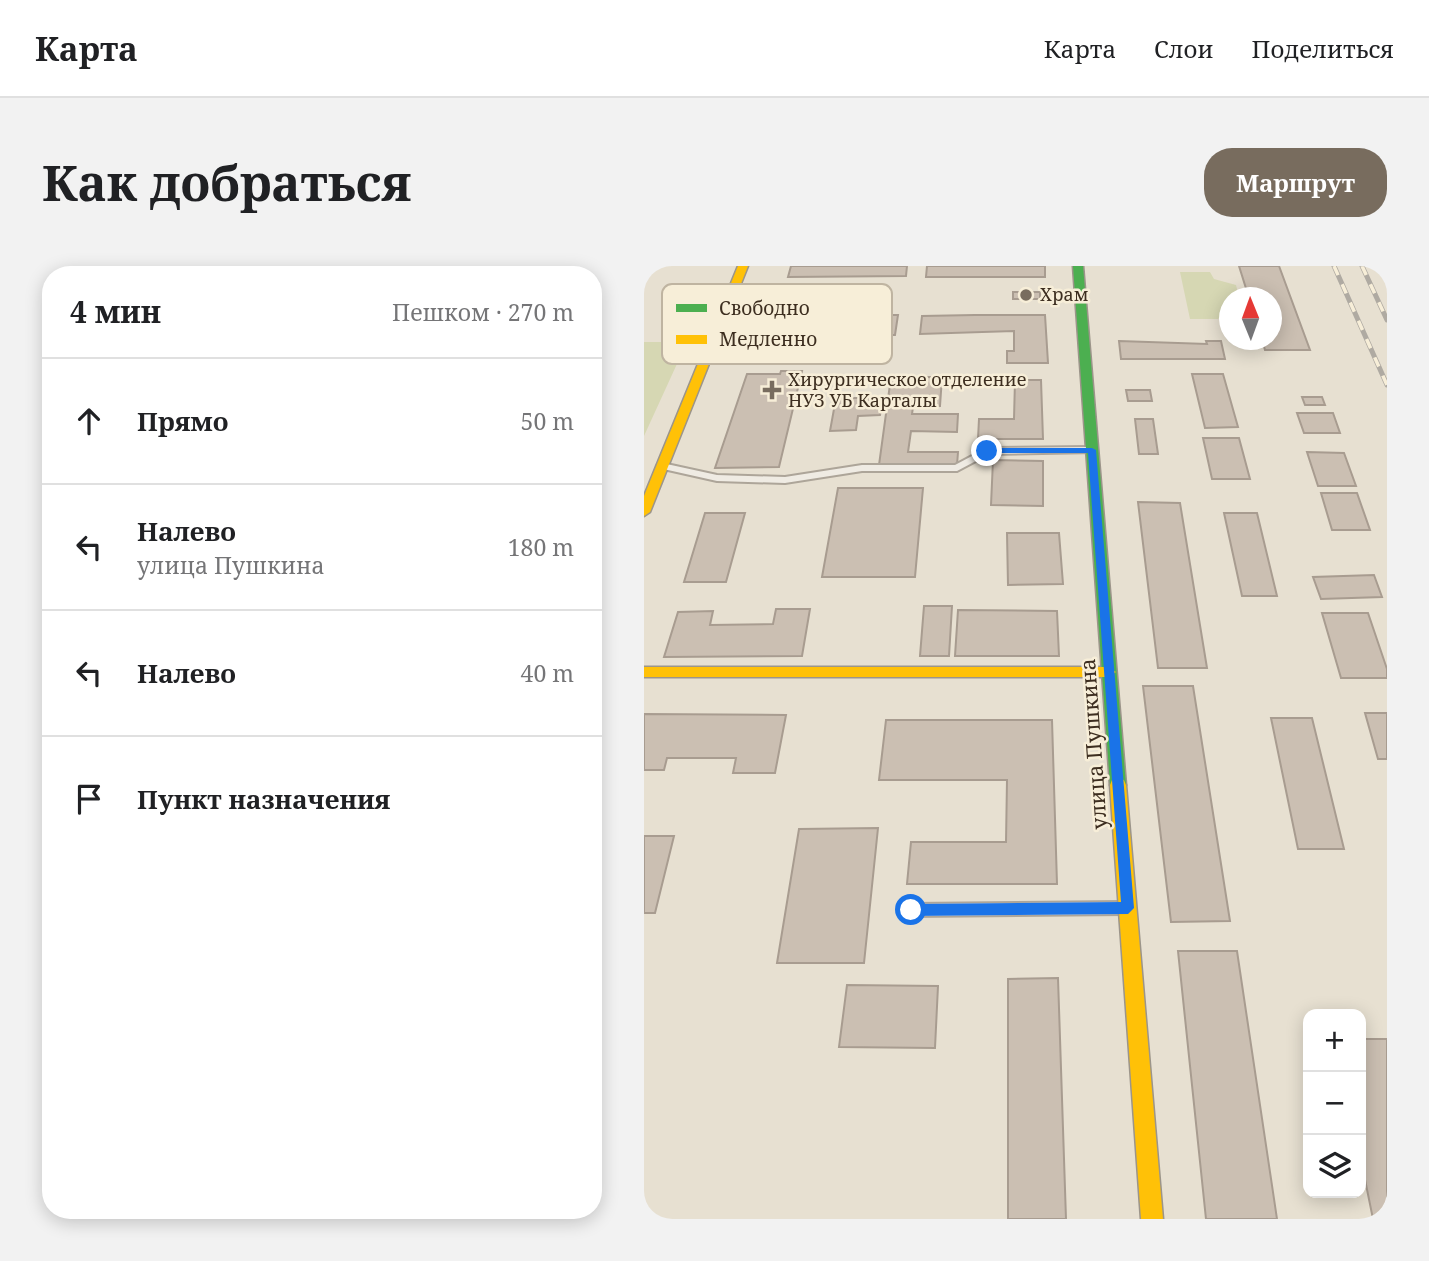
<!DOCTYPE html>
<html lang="ru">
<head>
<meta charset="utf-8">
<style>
	:root { --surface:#fff; --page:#f2f2f2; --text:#202124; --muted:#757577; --line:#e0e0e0; --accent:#786c5e }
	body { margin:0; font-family:"Noto Serif",serif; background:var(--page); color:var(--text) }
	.controls { position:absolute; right:21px; bottom:21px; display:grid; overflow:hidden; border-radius:14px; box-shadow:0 4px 18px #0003 }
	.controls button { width:63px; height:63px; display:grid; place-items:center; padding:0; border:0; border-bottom:2px solid var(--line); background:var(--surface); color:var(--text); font:35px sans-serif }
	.compass { position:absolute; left:575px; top:21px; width:63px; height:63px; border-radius:50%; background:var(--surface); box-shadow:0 4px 18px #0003; rotate:359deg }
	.stop { position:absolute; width:21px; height:21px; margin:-16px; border:5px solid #1a73e8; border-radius:50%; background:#fff }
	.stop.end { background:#1a73e8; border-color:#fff; box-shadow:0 2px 7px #0008 }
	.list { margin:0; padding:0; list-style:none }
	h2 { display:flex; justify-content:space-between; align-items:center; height:91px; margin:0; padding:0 28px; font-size:30px }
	h2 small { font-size:23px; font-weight:400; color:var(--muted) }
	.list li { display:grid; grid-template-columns:46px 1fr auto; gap:21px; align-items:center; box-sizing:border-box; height:126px; padding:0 28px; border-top:2px solid var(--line) }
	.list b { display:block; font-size:26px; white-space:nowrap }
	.list p { margin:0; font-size:23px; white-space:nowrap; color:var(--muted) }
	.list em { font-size:23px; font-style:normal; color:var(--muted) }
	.icon { flex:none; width:38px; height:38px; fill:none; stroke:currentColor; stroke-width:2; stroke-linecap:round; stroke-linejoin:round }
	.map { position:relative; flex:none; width:743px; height:953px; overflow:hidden; border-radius:28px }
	header { display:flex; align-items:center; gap:42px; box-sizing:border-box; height:98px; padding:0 35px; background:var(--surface); border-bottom:2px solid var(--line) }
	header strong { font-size:33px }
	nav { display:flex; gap:38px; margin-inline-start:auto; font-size:24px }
	.intro { display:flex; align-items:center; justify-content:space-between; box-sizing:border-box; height:168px; padding:0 42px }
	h1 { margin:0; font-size:49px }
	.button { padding:18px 32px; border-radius:28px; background:var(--accent); color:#fff; font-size:24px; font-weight:700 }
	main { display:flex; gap:42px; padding:0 42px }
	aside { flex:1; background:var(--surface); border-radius:28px; box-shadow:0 4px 18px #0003 }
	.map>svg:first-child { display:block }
</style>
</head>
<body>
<header>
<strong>Карта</strong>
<nav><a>Карта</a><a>Слои</a><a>Поделиться</a></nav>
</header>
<div class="intro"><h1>Как добраться</h1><a class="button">Маршрут</a></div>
<main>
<aside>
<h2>4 мин<small>Пешком · 270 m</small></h2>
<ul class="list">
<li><svg class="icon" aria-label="ahead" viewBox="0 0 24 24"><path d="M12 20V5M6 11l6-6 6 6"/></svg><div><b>Прямо</b></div><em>50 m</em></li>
<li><svg class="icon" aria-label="left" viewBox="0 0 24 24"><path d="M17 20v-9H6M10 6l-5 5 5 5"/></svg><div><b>Налево</b><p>улица Пушкина</p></div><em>180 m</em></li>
<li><svg class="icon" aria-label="left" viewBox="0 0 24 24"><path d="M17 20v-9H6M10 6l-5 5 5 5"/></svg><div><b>Налево</b></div><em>40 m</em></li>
<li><svg class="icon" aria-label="arrive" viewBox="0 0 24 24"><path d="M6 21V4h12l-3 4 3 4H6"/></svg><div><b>Пункт назначения</b></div></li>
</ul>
</aside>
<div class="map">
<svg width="743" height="953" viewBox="0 0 743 953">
	<rect width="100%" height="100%" fill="#e7e0d1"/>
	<path fill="#d6d7b3" d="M536,6H566L570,13L592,19L595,31L586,32L585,42L574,53H546Z
		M0,76H43L0,170Z"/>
	<path fill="#cbbfb2" stroke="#a89c90" stroke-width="2" d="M147,0H263L262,10L144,11Z
		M283,0H401V11H282Z
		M595,0H635L666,84H621L618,74H628V32H605Z
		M369,26H396V33H369Z
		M150,49H254L251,69H229L230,64H157L152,84H160L158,95H116L130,50Z
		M331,49H401L404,97H363V85H370V65L276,68L278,50Z
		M475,75L563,78L562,75H577L581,93H477Z
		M137,105H158L135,201L71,202L103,108H136Z
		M548,108H579L594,161L561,162Z
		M247,111H298L296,140L269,141L268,148H314L313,166L267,165L264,186H314L313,199H235Z
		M371,114H397L399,173H334L335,153H370Z
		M482,124H506L508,135H484Z
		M658,131H678L681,139H661Z
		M192,132H239L236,149L214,150L212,164L186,165Z
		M653,147H689L696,167H660Z
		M491,153H509L514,188H495Z
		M559,172H595L606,213H568Z
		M663,186L700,187L712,220H674Z
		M349,194L399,195V240L347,239Z
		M194,222H279L271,311H178Z
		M677,227H713L726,264H688Z
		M494,236L536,237L563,402H514Z
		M61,247H101L82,316H40Z
		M580,247H613L633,330H598Z
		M363,267H415L419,318L364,319Z
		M730,309L738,331L677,333L669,311Z
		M280,340H308L305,390H276Z
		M132,343H166L158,390L20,391L34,346L69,345L66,359L129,358Z
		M314,344L413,345L415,390H311Z
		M678,347H724L743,403V412H697Z
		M499,420H549L586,655L527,656Z
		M721,447H743V493H734Z
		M0,448L142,449L131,507H89L92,492H23L20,504H0Z
		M627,452H668L700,583H654Z
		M242,454H408L413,618H263L267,576H362L363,514H235Z
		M234,562L220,697H133L155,563Z
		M0,570H30L11,647H0Z
		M534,685H593L633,953H562Z
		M414,712L422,953H364V713Z
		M203,719L294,720L291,782L195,781Z
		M717,773H743V953H729L717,894Z"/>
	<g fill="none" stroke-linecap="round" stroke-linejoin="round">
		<defs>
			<path id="lane" d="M448,181L453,184L451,186L345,188L313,205H218L141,217L73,215L15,202L13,200L18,197L73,209L141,211L218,199H311L343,182Z
				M481,636L486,638L488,642L486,646L481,648L267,650L262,648L260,644L262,640L267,638Z"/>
			<path id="fast" d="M429,0H439L482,519L480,524H468L466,519Z"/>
			<path id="slow" d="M94,0H104L6,246L0,250V230Z
				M0,401H465L472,406L465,411H0Z
				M474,512L480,514L482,519L519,953H497L466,519L468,514Z"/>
		</defs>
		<use href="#lane" stroke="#ada599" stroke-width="4"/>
		<use href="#fast" stroke="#9c958a" stroke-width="3"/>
		<use href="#slow" stroke="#9c958a" stroke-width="3"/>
		<use href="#lane" fill="#efebe3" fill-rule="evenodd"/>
		<use href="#fast" fill="#4caf50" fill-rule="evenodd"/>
		<use href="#slow" fill="#ffc107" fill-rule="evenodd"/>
		<defs>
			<path id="rail" d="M690,0L743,119
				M718,0L743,54"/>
		</defs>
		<use href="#rail" stroke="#afaaa2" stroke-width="5"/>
		<use href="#rail" stroke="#f7eed8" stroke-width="3.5" stroke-dasharray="10" stroke-linecap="butt"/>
	</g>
	<path fill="#1a73e8" d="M343,182H448L452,184L490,642L484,648L267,650L261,644L267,638L477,636L444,187H340Z"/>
	<g fill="#786c5e" stroke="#f7eed8" stroke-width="2.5">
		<circle cx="382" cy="29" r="7"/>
		<path d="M124.5 113.5h7v7h7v7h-7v7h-7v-7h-7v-7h7z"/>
	</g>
	<g text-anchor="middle" stroke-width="5" stroke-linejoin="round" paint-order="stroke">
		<g font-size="18" fill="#3d2e20" stroke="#f7eed8" text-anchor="start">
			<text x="396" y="35">Храм</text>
			<text x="144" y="120">Хирургическое отделение<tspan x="144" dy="21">НУЗ УБ Карталы</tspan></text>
		</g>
		<g font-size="21" fill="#3d2e20" stroke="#f7eed8">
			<text transform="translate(450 478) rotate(-94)" y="7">улица Пушкина</text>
		</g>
	</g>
	<rect x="18" y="18" width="230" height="80" rx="10" fill="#f7eed8" stroke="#bfb4a1" stroke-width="2"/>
	<rect x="32" y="38" width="31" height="8" fill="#4caf50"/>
	<rect x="32" y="69" width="31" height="9" fill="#ffc107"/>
	<g font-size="19" fill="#3d2e20">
		<text x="75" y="49">Свободно</text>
		<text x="75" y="80">Медленно</text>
	</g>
</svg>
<div class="controls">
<button>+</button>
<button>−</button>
<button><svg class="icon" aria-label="layers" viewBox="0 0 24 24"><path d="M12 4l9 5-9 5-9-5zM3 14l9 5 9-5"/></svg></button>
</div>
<svg class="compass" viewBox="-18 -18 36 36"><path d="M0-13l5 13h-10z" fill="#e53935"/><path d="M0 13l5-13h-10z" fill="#757577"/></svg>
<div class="stop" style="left:267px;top:644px"></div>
<div class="stop end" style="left:343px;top:185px"></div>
</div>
</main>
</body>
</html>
